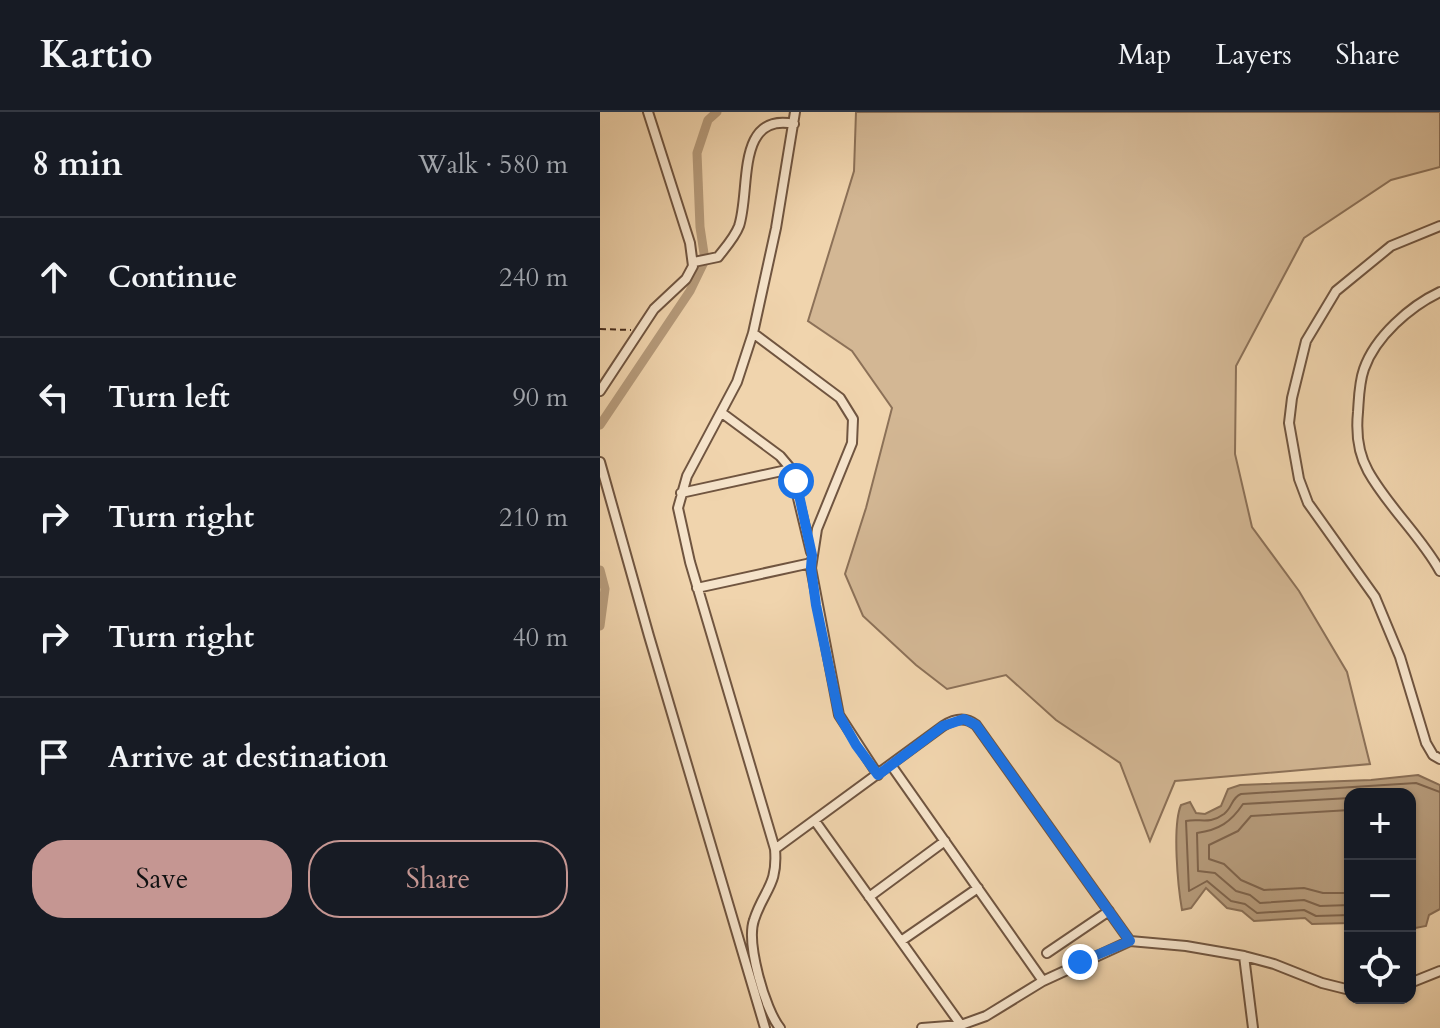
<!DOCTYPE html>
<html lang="en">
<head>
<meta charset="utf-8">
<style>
	:root { --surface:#171b24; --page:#20242c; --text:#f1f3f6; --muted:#9ea1a6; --line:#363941; --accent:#c59692 }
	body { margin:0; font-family:Cardo,serif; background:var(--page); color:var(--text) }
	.controls { position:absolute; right:24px; bottom:24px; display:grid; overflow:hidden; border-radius:16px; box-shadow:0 2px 6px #0004 }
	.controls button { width:72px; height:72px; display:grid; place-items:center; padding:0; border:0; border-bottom:2px solid var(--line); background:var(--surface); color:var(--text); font:40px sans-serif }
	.stop { position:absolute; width:24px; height:24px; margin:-18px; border:6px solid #1a73e8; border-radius:50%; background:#fff }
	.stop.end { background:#1a73e8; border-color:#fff; box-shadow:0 2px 8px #0008 }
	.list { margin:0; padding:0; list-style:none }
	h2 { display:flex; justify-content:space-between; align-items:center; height:104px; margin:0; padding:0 32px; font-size:34px }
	h2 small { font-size:26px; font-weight:400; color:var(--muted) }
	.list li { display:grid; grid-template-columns:52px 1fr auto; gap:24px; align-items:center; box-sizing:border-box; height:120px; padding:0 32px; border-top:2px solid var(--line) }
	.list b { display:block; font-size:30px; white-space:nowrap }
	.list em { font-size:26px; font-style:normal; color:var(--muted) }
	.actions { display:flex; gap:16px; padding:24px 32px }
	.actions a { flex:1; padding:18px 0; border:2px solid var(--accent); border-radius:32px; text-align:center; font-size:28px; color:var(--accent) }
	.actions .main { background:var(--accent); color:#111 }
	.icon { flex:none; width:44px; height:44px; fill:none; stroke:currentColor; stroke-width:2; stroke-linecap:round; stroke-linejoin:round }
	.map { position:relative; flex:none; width:840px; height:916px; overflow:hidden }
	header { display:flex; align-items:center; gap:48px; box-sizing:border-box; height:112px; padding:0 40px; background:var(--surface); border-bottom:2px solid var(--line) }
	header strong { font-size:38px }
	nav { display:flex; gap:44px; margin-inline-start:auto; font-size:28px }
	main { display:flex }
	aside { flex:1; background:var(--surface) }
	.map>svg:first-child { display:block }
</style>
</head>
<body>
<header>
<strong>Kartio</strong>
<nav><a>Map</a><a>Layers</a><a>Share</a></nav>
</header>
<main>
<aside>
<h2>8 min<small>Walk · 580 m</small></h2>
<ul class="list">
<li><svg class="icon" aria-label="ahead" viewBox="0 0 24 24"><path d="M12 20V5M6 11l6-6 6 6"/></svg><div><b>Continue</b></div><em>240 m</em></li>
<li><svg class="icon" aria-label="left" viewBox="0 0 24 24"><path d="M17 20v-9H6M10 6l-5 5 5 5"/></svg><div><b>Turn left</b></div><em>90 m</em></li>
<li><svg class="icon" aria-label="right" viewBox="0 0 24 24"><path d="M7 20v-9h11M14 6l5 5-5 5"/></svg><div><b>Turn right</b></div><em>210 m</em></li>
<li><svg class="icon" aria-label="right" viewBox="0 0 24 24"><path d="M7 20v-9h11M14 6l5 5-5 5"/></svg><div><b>Turn right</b></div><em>40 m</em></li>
<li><svg class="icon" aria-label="arrive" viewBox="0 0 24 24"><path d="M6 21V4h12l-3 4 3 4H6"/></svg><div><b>Arrive at destination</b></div></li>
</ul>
<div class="actions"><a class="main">Save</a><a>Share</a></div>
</aside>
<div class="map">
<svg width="840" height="916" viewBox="0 0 840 916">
	<rect width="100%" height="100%" fill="#f0d4ad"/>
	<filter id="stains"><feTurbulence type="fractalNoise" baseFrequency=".0025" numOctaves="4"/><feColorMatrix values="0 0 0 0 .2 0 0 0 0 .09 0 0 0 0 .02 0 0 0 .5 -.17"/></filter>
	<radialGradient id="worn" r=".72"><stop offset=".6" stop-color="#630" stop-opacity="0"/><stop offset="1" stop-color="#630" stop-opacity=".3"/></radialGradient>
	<path fill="#d3b794" stroke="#8c7158" stroke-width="2" d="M256,0H840V55L791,68L704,126L636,254L635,342L652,415L699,479L747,560L770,652L575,669L550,729L520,651L456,608L406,563L347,577L316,553L263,504L245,462L266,396L292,296L252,239L208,209L254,59Z"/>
	<path fill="#b69b7b" stroke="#896e55" stroke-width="2" d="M818,663L840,673V797L829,803L826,814L810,817V682H750V811L712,812L705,806L654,809L642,799L627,796L606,776L591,796L582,798C578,775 572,714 581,693L590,690L596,701L605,702L621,694L628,677L640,673L771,668Z"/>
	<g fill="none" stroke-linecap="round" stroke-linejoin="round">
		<path stroke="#7e634b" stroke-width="2" d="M750,686L643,692C631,710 619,718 597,721L598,759L615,761L636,779L650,783L660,791L704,788L720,794L750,793
			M750,698L651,704L638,719L609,733V747L624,752L641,768L664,778L704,776L723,781H750
			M750,803L716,804L704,798L657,801L645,792L631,789L607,769L589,779L586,709C600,706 609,713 624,702C633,695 631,686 641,682L816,671L840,680"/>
		<path stroke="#b69b7b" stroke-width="9" d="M0,313L90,179L105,148L100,115L97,41L108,8L117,0
			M0,458L5,477L0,514"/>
		<defs>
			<path id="minor" d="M840,114L791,134L736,179L706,229L692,286L689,311L699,367L708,391L775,485L800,545L826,631L833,643L840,647
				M94,150L118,145C125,136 135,125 139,114C151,78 135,0 194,12
				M840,180C810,194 775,225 764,257C759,271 759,286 758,300C756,320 758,341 768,359C788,395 820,423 840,459
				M153,221L240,286L253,307L252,331L217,417L211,456L239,603L278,663
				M0,279L54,197L86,167L93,154L90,131L48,0
				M122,301L180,344L191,357L211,440
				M0,350L49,524L165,916
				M81,381L191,357
				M97,476L211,451
				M291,653L443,869
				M215,709L361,913
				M175,737L343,614C354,607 365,604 376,613L530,829
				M269,785L345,729
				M301,829L378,776
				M447,841L509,799
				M644,844L653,916
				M810,871L840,859
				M180,916C165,898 146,831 154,808C164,777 178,774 175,737L90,450L78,396L87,364L137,270L153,221L176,116L195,0
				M322,916L361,913L386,904L443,869L530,829L586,834L644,844L674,852L722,871L750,878"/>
		</defs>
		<use href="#minor" stroke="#705540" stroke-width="12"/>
		<path stroke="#452b1b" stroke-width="2" stroke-dasharray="6 4" stroke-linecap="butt" d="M0,217L31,218"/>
		<use href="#minor" stroke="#f5e3ca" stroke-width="8"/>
	</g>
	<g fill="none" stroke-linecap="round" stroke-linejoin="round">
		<path stroke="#1a73e8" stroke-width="10" d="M196,369L212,443L211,456L216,493L239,603L256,633L278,663L343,614L364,607L376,613L530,829L480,850"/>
	</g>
	<rect width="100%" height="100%" filter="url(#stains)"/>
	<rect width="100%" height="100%" fill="url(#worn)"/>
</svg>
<div class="controls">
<button>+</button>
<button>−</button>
<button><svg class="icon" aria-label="locate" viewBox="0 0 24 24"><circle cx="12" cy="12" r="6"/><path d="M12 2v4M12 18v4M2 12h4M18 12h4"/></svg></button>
</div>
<div class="stop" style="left:196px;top:369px"></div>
<div class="stop end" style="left:480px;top:850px"></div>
</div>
</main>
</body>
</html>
